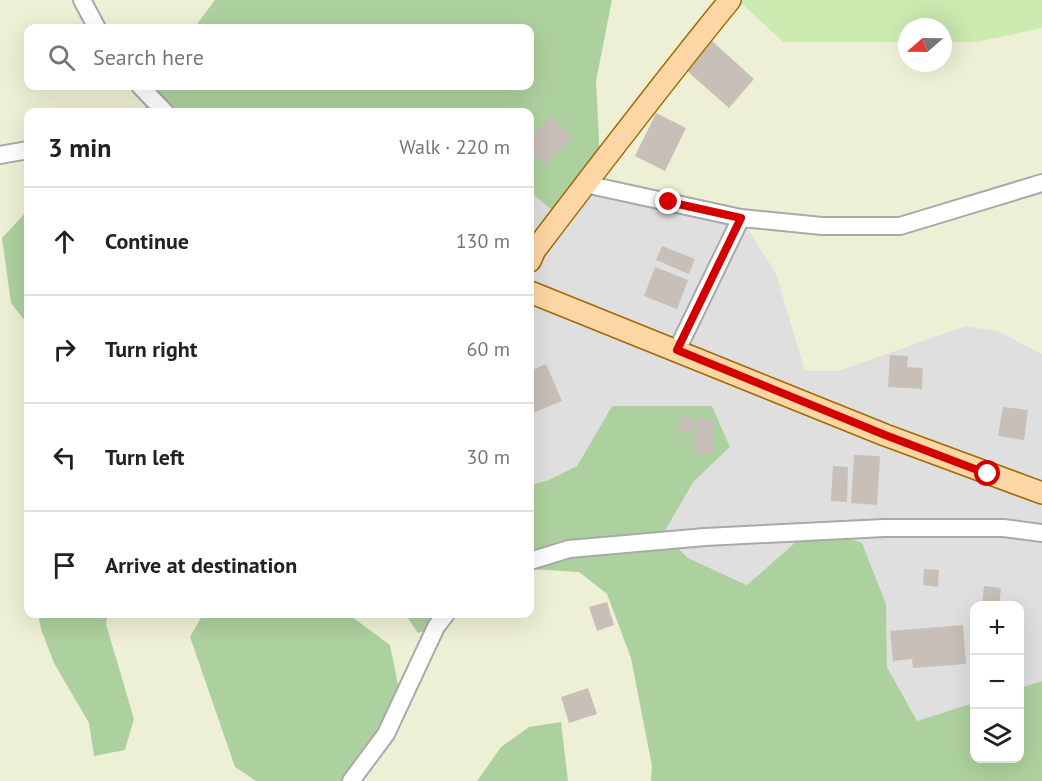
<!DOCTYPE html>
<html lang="en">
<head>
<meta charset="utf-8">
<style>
	:root { --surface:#fff; --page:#f2f2f2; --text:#222; --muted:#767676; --line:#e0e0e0 }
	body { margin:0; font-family:"PT Sans",sans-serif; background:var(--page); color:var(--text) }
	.controls { position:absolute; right:18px; bottom:18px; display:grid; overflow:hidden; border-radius:12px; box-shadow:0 6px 24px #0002 }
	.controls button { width:54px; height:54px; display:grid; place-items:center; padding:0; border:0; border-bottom:2px solid var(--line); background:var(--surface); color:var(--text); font:30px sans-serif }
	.compass { position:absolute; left:898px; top:18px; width:54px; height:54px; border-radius:50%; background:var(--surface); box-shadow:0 6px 24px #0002; rotate:250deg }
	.stop { position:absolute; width:18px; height:18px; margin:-14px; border:4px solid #d40000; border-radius:50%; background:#fff }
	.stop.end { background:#d40000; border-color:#fff; box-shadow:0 2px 6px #0008 }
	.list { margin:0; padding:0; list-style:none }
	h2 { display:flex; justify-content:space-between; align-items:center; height:78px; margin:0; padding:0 24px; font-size:26px }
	h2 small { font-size:20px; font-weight:400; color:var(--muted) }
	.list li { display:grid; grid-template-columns:39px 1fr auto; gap:18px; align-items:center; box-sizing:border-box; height:108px; padding:0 24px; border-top:2px solid var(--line) }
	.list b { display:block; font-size:22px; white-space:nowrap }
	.list em { font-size:20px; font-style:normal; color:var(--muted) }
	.icon { flex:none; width:33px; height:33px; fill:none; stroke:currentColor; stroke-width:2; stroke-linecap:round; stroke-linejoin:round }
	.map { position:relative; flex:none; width:1042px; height:781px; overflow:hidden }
	.search { position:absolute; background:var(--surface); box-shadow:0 6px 24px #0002; left:24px; top:24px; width:510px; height:66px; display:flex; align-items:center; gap:15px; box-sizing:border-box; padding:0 21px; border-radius:12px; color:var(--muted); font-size:22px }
	.panel { position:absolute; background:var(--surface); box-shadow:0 6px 24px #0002; left:24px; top:108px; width:510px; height:510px; border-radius:12px }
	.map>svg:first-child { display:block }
</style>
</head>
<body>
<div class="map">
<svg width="1042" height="781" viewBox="0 0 1042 781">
	<rect width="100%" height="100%" fill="#f2efe9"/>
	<path fill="#e0dfdf" d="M601,179L690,207L741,218L776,273L805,371H838L965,326L998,331L1042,354V681L1020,688V606H974V703L917,722L887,667L886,604L798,540L748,585L688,558L662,534L694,480L730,447L712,406H612L577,466L549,480L530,485V192L553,210Z"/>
	<path fill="#eef0d5" d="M0,0H215L194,28H28V86H150L149,101L142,112H28V210L2,239L11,303L28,325V614H38L41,629L54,663L89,723L94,756L125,750L106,624L108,614H203L190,638L235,767L256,781H0Z
		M612,0H738L783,42H907V63H943V42H977L1042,28V354L998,331L965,326L838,371H805L776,273L741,218L690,207L601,179L596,81Z
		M530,569L579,572L607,594L631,658L652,766L651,781H568L560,722L529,727L501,747L477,781H355L390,645L348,614H405L418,633L446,614H530Z"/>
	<path fill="#cdebb0" d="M738,0H1042V28L977,42H943V27H907V42H783Z"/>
	<path fill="#add19e" d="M215,0H612L596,81L601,179L552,210L530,192V112H142L149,101L150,86H530V28H194Z
		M28,210V325L11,303L2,238Z
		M612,406H712L730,447L694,481L663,534L688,558L747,585L798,540L830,532L862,543L886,604L887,667L917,721L974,703V758H1020V688L1042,681V781H651L652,766L631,658L607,594L579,572L530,569V485L549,480L577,466Z
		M38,614H108L106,624L134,719L125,750L94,756L89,723L54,663L41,629Z
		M203,614H348L390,645L402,704L353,781H256L235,767L190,637Z
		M405,614H446L436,627L418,633Z
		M561,722L568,781H477L501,747L529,727Z"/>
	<path fill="#c7bfb8" d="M712,41L754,79L729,108L686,70Z
		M656,113L686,128L665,171L635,156Z
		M552,116L572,138L544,165L530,150V137Z
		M662,246L695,259L689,274L656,260Z
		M655,267L688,280L677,309L644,296Z
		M890,355L908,356L907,367L923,368L922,389L888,387Z
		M546,364L562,401L530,414V371Z
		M1003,407L1028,410L1024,440L998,436Z
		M680,417L694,418V434L679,433Z
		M696,418L714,419L713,454H694Z
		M854,455L880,456L877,505L851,503Z
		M833,466L848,467L847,502L831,501Z
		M924,569L939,570L938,587L923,585Z
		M984,586L1001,588L999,606H982Z
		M607,602L614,625L597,631L589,607Z
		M963,625L966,664L913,668L912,659L893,661L890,631Z
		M588,688L597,714L569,723L561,697Z"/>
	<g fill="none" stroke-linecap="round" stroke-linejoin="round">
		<defs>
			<path id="minor" d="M82,0L97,28
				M140,86L165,112
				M0,155L28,150
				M585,184L741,218L822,226H900L1042,183
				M677,350L741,218
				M530,561L569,549L705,537L884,528H1003L1042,533
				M351,781L386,734L436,627L446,614"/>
			<path id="major" d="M530,261L535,250C599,166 663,82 730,0
				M530,292L885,435L1042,493"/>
		</defs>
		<use href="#minor" stroke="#a9a9a9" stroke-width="20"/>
		<use href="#major" stroke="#a06b00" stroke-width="24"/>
		<use href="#minor" stroke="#fff" stroke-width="16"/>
		<use href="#major" stroke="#fcd6a4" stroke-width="21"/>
	</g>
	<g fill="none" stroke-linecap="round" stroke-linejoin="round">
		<path stroke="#d40000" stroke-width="8" d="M669,202L741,218L677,350L885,435L988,474"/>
	</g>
</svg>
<div class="controls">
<button>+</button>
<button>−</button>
<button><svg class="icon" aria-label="layers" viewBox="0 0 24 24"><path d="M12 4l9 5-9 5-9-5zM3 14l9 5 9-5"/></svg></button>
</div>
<svg class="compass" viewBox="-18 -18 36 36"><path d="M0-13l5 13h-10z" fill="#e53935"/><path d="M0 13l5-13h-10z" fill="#767676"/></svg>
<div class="stop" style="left:988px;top:474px"></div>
<div class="stop end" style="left:669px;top:202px"></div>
<div class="search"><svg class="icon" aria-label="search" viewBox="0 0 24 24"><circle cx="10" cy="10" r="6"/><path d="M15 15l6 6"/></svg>Search here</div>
<section class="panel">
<h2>3 min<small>Walk · 220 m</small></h2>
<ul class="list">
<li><svg class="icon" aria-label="ahead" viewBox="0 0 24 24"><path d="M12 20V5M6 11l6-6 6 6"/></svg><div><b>Continue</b></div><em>130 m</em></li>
<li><svg class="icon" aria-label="right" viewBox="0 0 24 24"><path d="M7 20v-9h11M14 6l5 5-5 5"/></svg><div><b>Turn right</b></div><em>60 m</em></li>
<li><svg class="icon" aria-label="left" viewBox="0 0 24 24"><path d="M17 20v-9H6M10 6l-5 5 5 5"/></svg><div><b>Turn left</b></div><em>30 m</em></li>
<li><svg class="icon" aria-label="arrive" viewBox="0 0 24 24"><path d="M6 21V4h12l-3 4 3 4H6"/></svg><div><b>Arrive at destination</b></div></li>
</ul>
</section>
</div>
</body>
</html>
